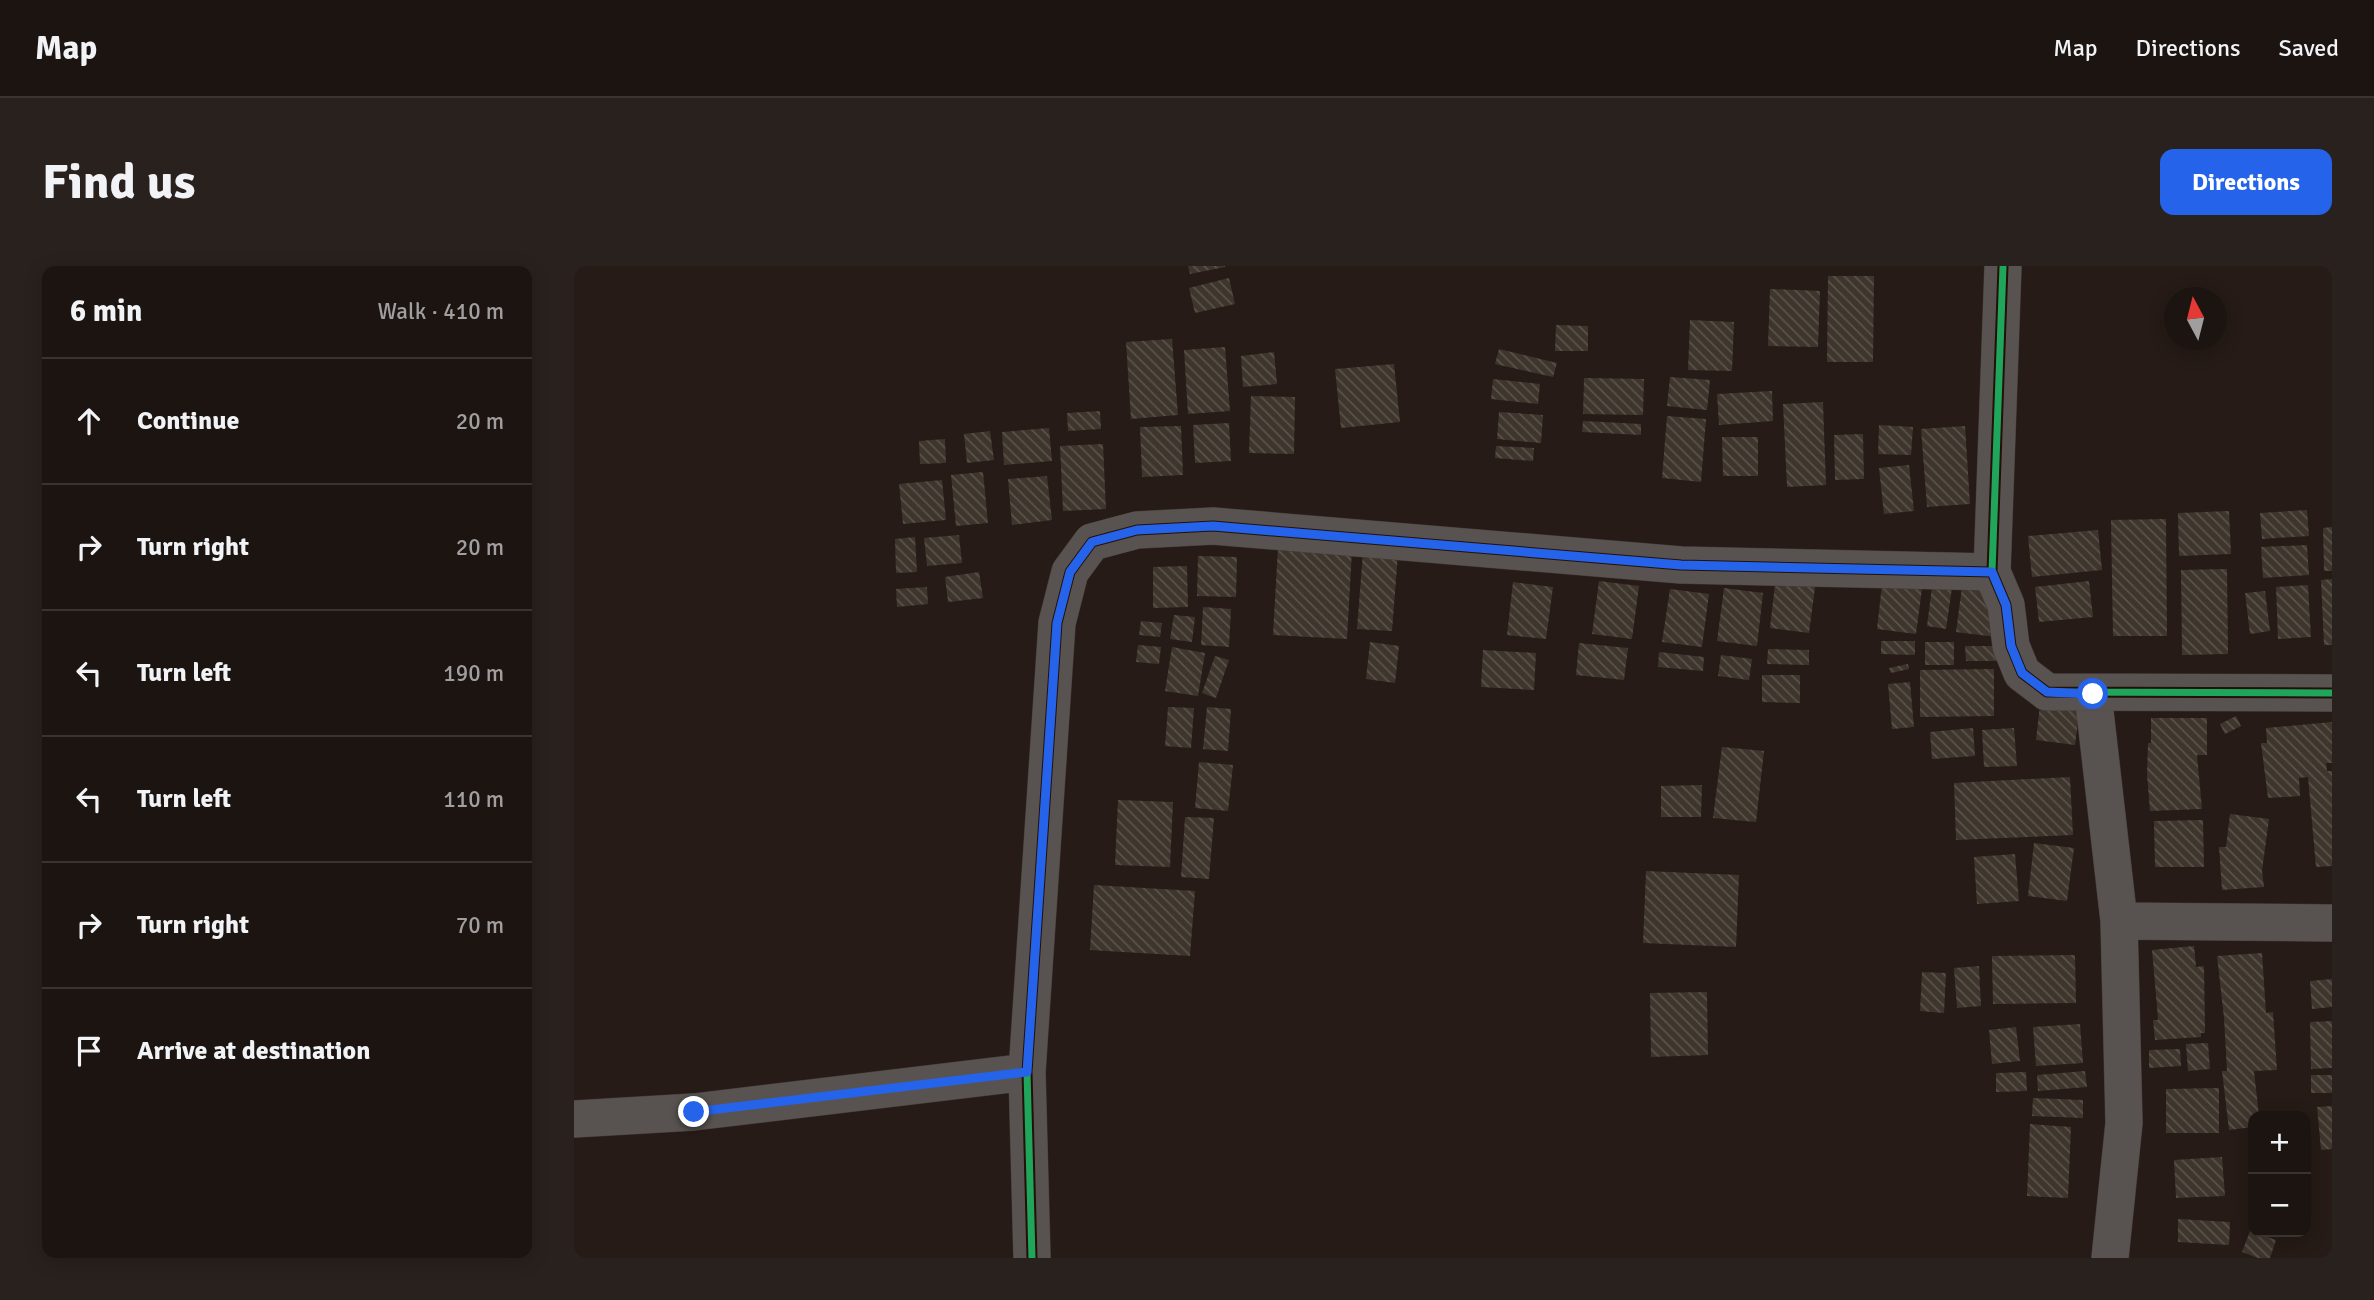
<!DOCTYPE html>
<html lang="en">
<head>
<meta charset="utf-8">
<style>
	:root { --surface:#1c1410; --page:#29211e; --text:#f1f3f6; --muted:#a09e9f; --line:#3a3330; --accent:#2563eb }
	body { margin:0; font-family:Signika,sans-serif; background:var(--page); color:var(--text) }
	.controls { position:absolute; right:21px; bottom:21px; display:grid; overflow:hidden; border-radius:14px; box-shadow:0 4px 18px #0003 }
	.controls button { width:63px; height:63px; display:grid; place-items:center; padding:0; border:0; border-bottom:2px solid var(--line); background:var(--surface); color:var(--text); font:35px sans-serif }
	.compass { position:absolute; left:1590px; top:21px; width:63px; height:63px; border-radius:50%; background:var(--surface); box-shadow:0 4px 18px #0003; rotate:353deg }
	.stop { position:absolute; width:21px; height:21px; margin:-16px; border:5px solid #2563eb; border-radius:50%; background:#fff }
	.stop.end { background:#2563eb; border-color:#fff; box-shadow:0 2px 7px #0008 }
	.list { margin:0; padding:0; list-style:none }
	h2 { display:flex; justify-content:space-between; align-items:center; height:91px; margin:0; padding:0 28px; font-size:30px }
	h2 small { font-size:23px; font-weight:400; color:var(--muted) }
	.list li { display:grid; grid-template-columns:46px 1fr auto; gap:21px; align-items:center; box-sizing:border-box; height:126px; padding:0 28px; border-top:2px solid var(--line) }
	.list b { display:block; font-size:26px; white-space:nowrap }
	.list em { font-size:23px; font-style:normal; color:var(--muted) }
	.icon { flex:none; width:38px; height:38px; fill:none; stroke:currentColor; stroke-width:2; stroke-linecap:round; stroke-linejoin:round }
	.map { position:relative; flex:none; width:1758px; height:992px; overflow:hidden; border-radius:14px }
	header { display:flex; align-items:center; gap:42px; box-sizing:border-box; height:98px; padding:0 35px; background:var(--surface); border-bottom:2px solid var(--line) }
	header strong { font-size:33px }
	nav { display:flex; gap:38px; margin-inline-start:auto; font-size:24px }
	.intro { display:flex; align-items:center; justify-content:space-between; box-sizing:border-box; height:168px; padding:0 42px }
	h1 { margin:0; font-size:49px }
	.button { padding:18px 32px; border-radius:14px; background:var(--accent); color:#fff; font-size:24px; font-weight:700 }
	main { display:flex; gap:42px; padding:0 42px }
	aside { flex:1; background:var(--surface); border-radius:14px; box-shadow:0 4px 18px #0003 }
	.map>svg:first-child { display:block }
</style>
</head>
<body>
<header>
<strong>Map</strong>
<nav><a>Map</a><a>Directions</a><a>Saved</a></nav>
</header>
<div class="intro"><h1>Find us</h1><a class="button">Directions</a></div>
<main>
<aside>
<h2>6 min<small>Walk · 410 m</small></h2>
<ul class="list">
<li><svg class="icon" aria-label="ahead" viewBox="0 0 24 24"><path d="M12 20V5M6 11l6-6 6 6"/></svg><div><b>Continue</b></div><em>20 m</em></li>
<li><svg class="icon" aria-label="right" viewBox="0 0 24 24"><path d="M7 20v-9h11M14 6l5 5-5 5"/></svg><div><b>Turn right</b></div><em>20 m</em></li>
<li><svg class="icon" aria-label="left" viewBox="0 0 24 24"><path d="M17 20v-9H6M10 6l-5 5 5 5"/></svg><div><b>Turn left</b></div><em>190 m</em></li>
<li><svg class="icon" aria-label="left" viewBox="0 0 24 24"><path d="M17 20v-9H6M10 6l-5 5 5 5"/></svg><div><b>Turn left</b></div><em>110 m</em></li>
<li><svg class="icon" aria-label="right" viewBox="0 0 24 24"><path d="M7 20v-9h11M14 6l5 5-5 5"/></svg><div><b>Turn right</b></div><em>70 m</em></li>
<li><svg class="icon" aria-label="arrive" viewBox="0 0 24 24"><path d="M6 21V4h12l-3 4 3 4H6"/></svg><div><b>Arrive at destination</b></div></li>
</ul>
</aside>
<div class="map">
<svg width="1758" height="992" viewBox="0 0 1758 992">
	<defs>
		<pattern id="building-back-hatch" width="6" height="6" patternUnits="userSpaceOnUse" patternTransform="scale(1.75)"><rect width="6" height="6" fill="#3e362d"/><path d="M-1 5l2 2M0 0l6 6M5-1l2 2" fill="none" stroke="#5a534b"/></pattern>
	</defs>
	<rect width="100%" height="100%" fill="#261b16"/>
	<path fill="url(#building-back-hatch)" d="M614,0H651V1L616,8Z
		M1254,10H1300L1299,96H1253Z
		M655,12L661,38L621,47L615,22Z
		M1196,23L1246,25L1244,81L1194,80Z
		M1116,54L1160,56L1158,105L1114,104Z
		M982,59L1014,60V85H981Z
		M598,73L604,149L557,153L552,76Z
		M651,81L656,145L614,148L610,84Z
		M925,83L983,97L979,111L921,98Z
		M700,86L703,118L669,121L667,90Z
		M820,98L826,156L767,162L761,103Z
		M1096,111L1136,114L1133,144L1093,140Z
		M1010,112L1070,113L1069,149L1009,148Z
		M919,113L966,118L964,138L917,133Z
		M1198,125L1199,155L1145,159L1143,128Z
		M677,130L721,131L720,188L675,187Z
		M1249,136L1252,219L1213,221L1209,138Z
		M526,145L527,163L494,165L493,147Z
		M925,146L969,149L967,177L923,173Z
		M1093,150L1132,153L1127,216L1088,212Z
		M1009,155L1067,158V169L1008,166Z
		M655,157L657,195L621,197L619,159Z
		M1305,159L1339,161L1337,189L1304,188Z
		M607,160L609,209L568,211L566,161Z
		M1391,160L1396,238L1353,241L1347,163Z
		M475,162L478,195L430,199L428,166Z
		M416,165L420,194L393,197L390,168Z
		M1289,168L1290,213L1261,214L1260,169Z
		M1148,171H1184V210H1149Z
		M371,173L372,197L346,198L345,175Z
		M529,178L532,243L489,245L486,180Z
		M922,180L960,182L959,195L921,192Z
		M1335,199L1340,245L1310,248L1305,202Z
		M409,206L414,257L382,260L377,209Z
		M473,210L478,254L438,259L434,213Z
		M368,214L372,254L329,258L325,218Z
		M1733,244L1735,270L1688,273L1686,247Z
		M1655,245L1657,288L1605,290L1604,247Z
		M1592,253L1593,370H1539L1537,254Z
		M1758,261V305H1750L1749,262Z
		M1524,264L1528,304L1458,311L1454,270Z
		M385,269L388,297L353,300L350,272Z
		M341,271L343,306L322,307L321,273Z
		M1733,279L1735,309L1689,312L1687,281Z
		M704,281L778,284L773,373L699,369Z
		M789,286L824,288L818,365L783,363Z
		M624,290L663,291L662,331L623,330Z
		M613,300L614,341L579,342V301Z
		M1653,303L1654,388L1608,389L1607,304Z
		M405,306L409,332L374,336L371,311Z
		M1202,309L1242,314L1235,367L1196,362Z
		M1309,310L1349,315L1342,368L1303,363Z
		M1359,313L1379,315L1372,363L1353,360Z
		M1389,313L1428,318L1422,371L1382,366Z
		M1758,313V379H1750L1747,314Z
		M1025,315L1065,320L1058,373L1018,368Z
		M1515,315L1519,351L1465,356L1461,321Z
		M939,316L979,321L972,373L933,369Z
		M1734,319L1737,371L1704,373L1702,321Z
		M353,321L354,338L323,341L322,323Z
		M1150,322L1189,327L1183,380L1143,375Z
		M1096,323L1135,328L1128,381L1088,376Z
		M1691,325L1696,365L1676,368L1671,327Z
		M629,341L657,343L655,381L627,379Z
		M600,349L621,351L618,376L596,373Z
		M567,355L588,357L586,371L565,369Z
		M1307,375H1341V389L1307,388Z
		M796,376L825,380L821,417L792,413Z
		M1351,376H1380V399H1351Z
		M1005,377L1054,382L1050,414L1002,409Z
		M564,379L587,381L585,398L562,396Z
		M1391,380H1427V395H1392Z
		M598,381L631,387L624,430L591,425Z
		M1194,383L1235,384V399L1193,398Z
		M909,384L962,387L960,424L907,421Z
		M1085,386L1130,391L1129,405L1084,401Z
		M1147,389L1178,393L1175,414L1144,410Z
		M641,390L655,394L642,432L628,427Z
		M1334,398L1335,403L1317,407L1315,402Z
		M1420,403V450L1346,451V404Z
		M1188,409H1226V437L1188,436Z
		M1336,416L1340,461L1318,463L1314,418Z
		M1468,421L1508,426L1501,479L1462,474Z
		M594,441L620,442L617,482L591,480Z
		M633,441L657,443L654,485L629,483Z
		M1662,450L1667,460L1651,468L1646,458Z
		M1577,452H1633V489H1623L1628,543L1576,545L1573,508L1574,477H1577Z
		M1758,456V497H1752L1753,505H1758V600L1742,601L1734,511L1725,512L1726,530L1694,532L1687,477H1693L1692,462Z
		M1399,462L1401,490L1358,493L1356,466Z
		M1440,462L1443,500L1410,501L1408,464Z
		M1148,481L1190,485L1182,556L1139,552Z
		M625,496L659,499L654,545L621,542Z
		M1496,511L1499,569L1382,574L1380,517Z
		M1128,519L1127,551H1087V520Z
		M544,534L599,536L596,601L541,599Z
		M1656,548L1695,553L1688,605L1690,621L1648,624L1645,581H1652Z
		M611,551L640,552L635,613L607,611Z
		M1629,554L1630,601H1581L1580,555Z
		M1460,577L1500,582L1493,635L1454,630Z
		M1441,588L1445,635L1403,638L1400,591Z
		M1072,605L1165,609L1162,681L1069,677Z
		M520,619L621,625L616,690L516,684Z
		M1620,680L1622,701L1630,700L1631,767H1627V771L1581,774L1579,754H1584L1583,741L1578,684Z
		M1688,687L1692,747L1699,746L1703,804L1680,805L1685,850H1679V861L1655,864L1648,805H1653L1650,752L1643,690Z
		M1501,689L1502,737L1419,738L1418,690Z
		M1405,700L1407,740L1383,742L1380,702Z
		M1348,706L1372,707L1370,747L1346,745Z
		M1758,713V741L1738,743L1736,715Z
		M1133,726L1134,789L1077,791L1076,727Z
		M1758,755V802L1737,803L1736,756Z
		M1506,758L1509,797L1462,800L1459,761Z
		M1442,761L1446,795L1418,798L1415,764Z
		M1634,777L1636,803L1614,805L1612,778Z
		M1606,783L1607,800L1575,802V784Z
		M1511,805L1513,821L1464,825L1463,809Z
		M1452,806L1453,825L1422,826V807Z
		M1737,809H1758V827H1737Z
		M1645,822V867H1592V823Z
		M1459,832L1509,834V852L1458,850Z
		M1758,840V883L1747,884L1743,841Z
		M1456,858L1497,861L1494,932L1453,930Z
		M1648,891L1651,930L1602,932L1600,894Z
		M1604,953L1656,956L1655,979L1604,976Z
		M1676,965L1702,974L1696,992H1684L1668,986Z"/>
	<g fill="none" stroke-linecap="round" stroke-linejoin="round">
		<defs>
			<path id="minor" d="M1429,0L1418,306L1432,339L1437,380L1448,407L1473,426L1758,427
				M1519,428L1545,655L1550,857L1536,992
				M1545,655L1758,657
				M0,853L120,846L453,806
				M458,992L453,806L483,357L496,306L518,276L563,264L639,260L1107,299L1418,306"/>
		</defs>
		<use href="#minor" stroke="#413834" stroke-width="38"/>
		<use href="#minor" stroke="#585351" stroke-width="37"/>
		<defs>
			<path id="cycleway" d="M1429,0L1418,306L1432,339L1437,380L1448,407L1473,426L1758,427
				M458,992L453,806L483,357L496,306L518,276L563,264L639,260L1107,299L1418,306"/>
		</defs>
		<use href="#cycleway" stroke="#231006" stroke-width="11"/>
		<use href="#cycleway" stroke="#20a55d" stroke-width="7"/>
	</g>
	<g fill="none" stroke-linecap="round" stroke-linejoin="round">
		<path stroke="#2563eb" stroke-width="9" d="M120,846L453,806L483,357L496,306L518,276L563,264L639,260L1107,299L1418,306L1432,339L1437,380L1448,407L1473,426L1519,428"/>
	</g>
</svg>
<div class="controls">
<button>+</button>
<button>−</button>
</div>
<svg class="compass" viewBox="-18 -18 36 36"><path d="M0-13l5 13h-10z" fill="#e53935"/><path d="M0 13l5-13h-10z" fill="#a09e9f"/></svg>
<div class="stop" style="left:1519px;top:428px"></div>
<div class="stop end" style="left:120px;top:846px"></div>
</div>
</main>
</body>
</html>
